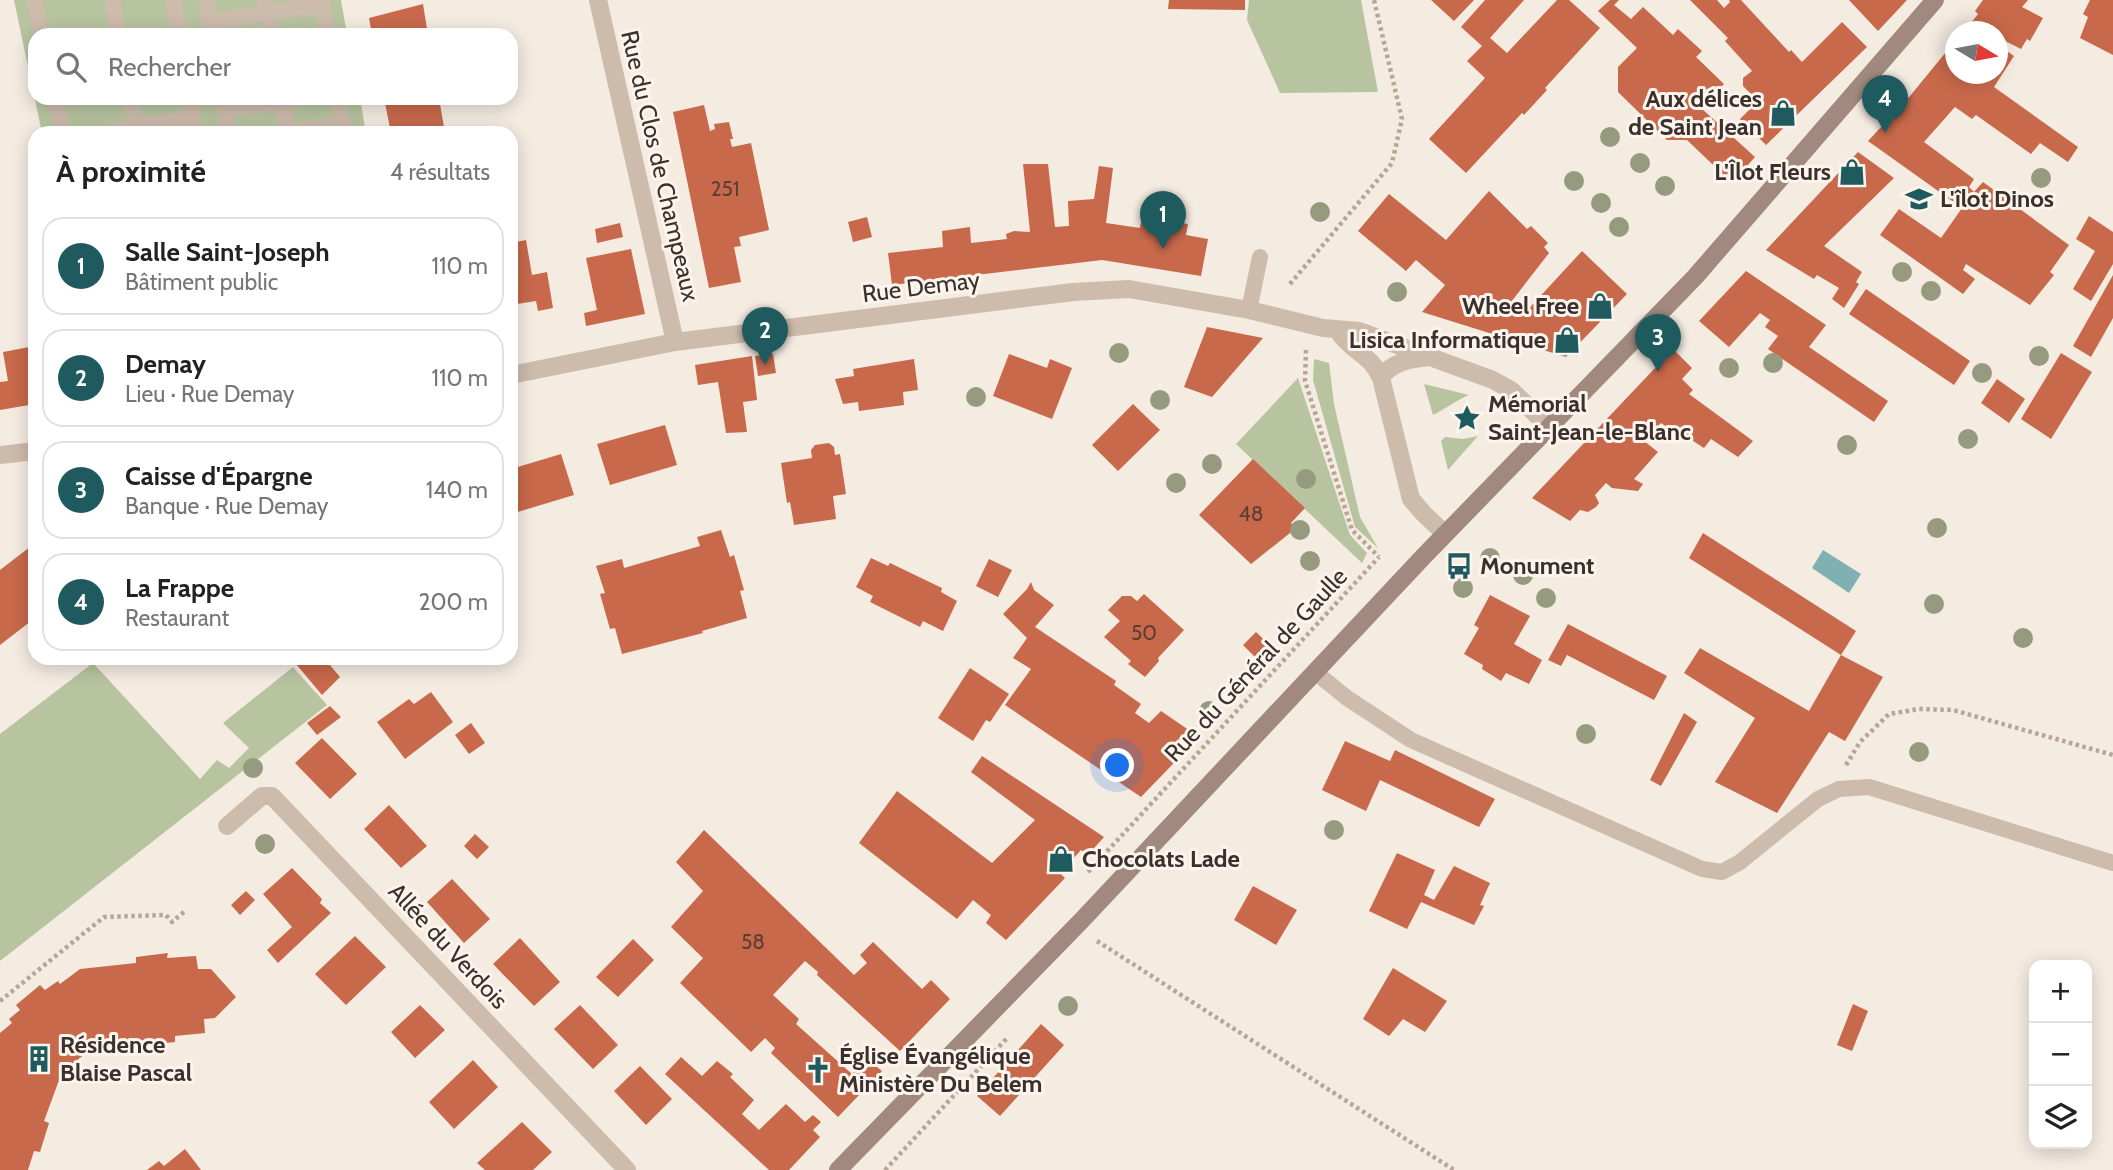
<!DOCTYPE html>
<html lang="fr">
<head>
<meta charset="utf-8">
<style>
	:root { --surface:#fff; --page:#f6f6f6; --text:#222; --muted:#767676; --line:#e0e0e0; --accent:#1f5a5e }
	body { margin:0; font-family:Cabin,sans-serif; background:var(--page); color:var(--text) }
	.controls { position:absolute; right:21px; bottom:21px; display:grid; overflow:hidden; border-radius:14px; box-shadow:0 4px 18px #0003 }
	.controls button { width:63px; height:63px; display:grid; place-items:center; padding:0; border:0; border-bottom:2px solid var(--line); background:var(--surface); color:var(--text); font:35px sans-serif }
	.compass { position:absolute; left:1945px; top:21px; width:63px; height:63px; border-radius:50%; background:var(--surface); box-shadow:0 4px 18px #0003; rotate:100deg }
	.you { position:absolute; left:1118px; top:766px; width:24px; height:24px; margin:-18px; border:5px solid #fff; border-radius:50%; background:#1a73e8; box-shadow:0 0 0 10px #1a73e833 }
	.badge { display:grid; place-items:center; width:46px; height:46px; border-radius:50%; background:var(--accent); color:#fff; font-size:23px; font-weight:700 }
	.pin { position:absolute; translate:-50% -58px; filter:drop-shadow(0 2px 4px #0008) }
	.pin::after { content:''; position:absolute; top:37px; width:24px; height:21px; background:inherit; clip-path:polygon(0 0,100% 0,50% 100%) }
	.list { margin:0; padding:0; list-style:none }
	h2 { display:flex; justify-content:space-between; align-items:center; height:91px; margin:0; padding:0 28px; font-size:30px }
	h2 small { font-size:23px; font-weight:400; color:var(--muted) }
	.list li { display:grid; grid-template-columns:46px 1fr auto; gap:21px; align-items:center; box-sizing:border-box; height:98px; margin:0 14px 14px; padding:0 14px; border:2px solid var(--line); border-radius:21px }
	.list b { display:block; font-size:26px; white-space:nowrap }
	.list p { margin:0; font-size:23px; white-space:nowrap; color:var(--muted) }
	.list em { font-size:23px; font-style:normal; color:var(--muted) }
	.icon { flex:none; width:38px; height:38px; fill:none; stroke:currentColor; stroke-width:2; stroke-linecap:round; stroke-linejoin:round }
	.map { position:relative; flex:none; width:2113px; height:1170px; overflow:hidden }
	.search { position:absolute; background:var(--surface); box-shadow:0 4px 18px #0003; left:28px; top:28px; width:490px; height:77px; display:flex; align-items:center; gap:18px; box-sizing:border-box; padding:0 24px; border-radius:21px; color:var(--muted); font-size:26px }
	.panel { position:absolute; background:var(--surface); box-shadow:0 4px 18px #0003; left:28px; top:126px; width:490px; height:539px; border-radius:21px }
	.map>svg:first-child { display:block }
</style>
</head>
<body>
<div class="map">
<svg width="2113" height="1170" viewBox="0 0 2113 1170">
	<rect width="100%" height="100%" fill="#f4ebe1"/>
	<path fill="#b8c4a0" d="M14,0H341L347,35H35V98H360L366,133H42Z
		M1249,0H1361L1378,92L1280,93L1247,20Z
		M1314,359L1329,363L1334,404L1360,517L1378,548L1355,527L1313,380Z
		M1298,378L1350,535L1367,553L1362,563L1236,444Z
		M1424,384L1469,395C1456,400 1446,409 1433,415Z
		M1478,436L1448,470L1441,441L1445,437L1463,439Z
		M93,663L200,779L217,760L229,768L249,748L223,723L293,667L327,705L0,961V734Z"/>
	<path fill="#7fb0b2" d="M1823,550L1861,574L1849,593L1812,568Z"/>
	<path fill="#c8694b" d="M1169,0H1245V10L1168,9Z
		M1431,0H1474L1454,21Z
		M1485,0H1524L1490,38L1507,53L1557,0H1569L1600,28L1545,88L1547,90L1524,115L1522,113L1466,173L1429,139L1485,78L1467,61L1482,46L1461,27Z
		M1610,0H1619L1614,5L1631,19L1643,7L1673,35L1678,29L1702,51L1696,57L1724,84L1701,108L1755,157L1732,183L1687,140H1667L1618,92V67L1637,48L1598,11Z
		M1690,0H1717L1724,8L1730,2L1729,0H1741L1789,52L1791,50L1802,62L1842,22L1867,47L1766,145L1740,119L1758,101L1743,86V78L1752,71L1725,41L1728,38Z
		M1849,0H1907L1878,31Z
		M1983,0H2028L2022,7L2043,18L2030,41L2027,39L2021,49L2005,41L2001,47L2014,56L1994,87L2078,147L2068,162L2040,143L2031,154L1976,115L1972,119L1955,107L1924,142L1974,179L1969,187L1974,192L1983,182L2069,245L2050,272L2054,275L2030,305L1966,264L1963,270L1975,279L1963,294L1880,235L1899,209L1941,238L1962,208L1868,141L1910,96L1955,41V74H1997V32H1964L1978,14L1975,11Z
		M2090,0H2113V55L2080,38L2088,17L2083,14Z
		M423,4L428,35H372L369,18Z
		M384,98H439L445,133H391Z
		M704,105L710,131L715,129L714,124L729,122L733,139H730L732,147L751,143L769,230L739,237L741,246L734,247L741,282L709,288L673,112Z
		M1858,152L1894,178L1824,246L1862,272L1856,282L1859,284L1844,308L1832,299L1839,288L1817,275L1814,279L1766,250Z
		M1023,164H1048L1055,227L1069,226L1068,201L1094,199L1099,166L1113,168L1106,223L1140,228L1142,216L1188,224L1186,235L1208,239L1201,276L1102,260L892,285L888,253L943,247L942,231L970,227L971,243L1007,239L1006,234L1014,231L1030,232Z
		M1489,191L1527,229L1531,226L1548,243L1544,247L1549,253L1504,311L1522,316L1582,251L1627,294L1566,357L1422,312L1445,285L1416,260L1406,271L1358,231L1389,194L1446,240Z
		M2089,216L2113,232V264L2091,301L2073,289L2095,251L2076,239Z
		M867,217L872,237L853,242L848,222Z
		M620,223L623,237L597,243L595,229Z
		M526,240L532,275L547,272L553,308L538,311L536,301L511,305V243Z
		M631,249L645,314L586,326L584,313L597,310L586,258Z
		M1746,271L1826,325L1809,347L1888,401L1874,422L1768,349L1778,336L1765,327L1770,320L1760,313L1729,347L1699,321Z
		M2113,275V318L2091,357L2073,346Z
		M1866,289L1970,361L1954,385L1849,314Z
		M1207,327L1263,338L1212,397L1184,387Z
		M29,347L35,404L0,410V382L8,381L3,352Z
		M1673,349L1692,368L1682,379L1693,390L1689,394L1753,441L1738,457L1711,439L1704,448L1690,439L1688,442L1661,423L1644,441L1658,452L1634,479L1643,484L1638,491L1612,488L1606,483L1595,495L1599,503L1596,507L1588,512L1580,510L1570,521L1532,498Z
		M2061,353L2092,372L2051,439L2021,419Z
		M773,354L776,373L758,376L755,356Z
		M1009,354L1047,368L1050,359L1072,368L1052,419L993,396Z
		M752,356L757,400L743,402L747,432L726,433L718,382L698,385L695,365Z
		M914,359L918,390L903,392L904,405L859,411L858,402L843,404L835,379L854,376L853,369Z
		M1997,379L2025,399L2009,423L1981,403Z
		M1133,404L1160,430L1118,471L1092,445Z
		M665,425L677,465L610,485L597,444Z
		M829,443L834,447L835,455L840,454L846,494L833,496L836,519L794,525L790,502L787,503L781,463L812,458L811,450L815,445Z
		M561,454L574,495L511,514V469Z
		M1253,459L1305,508L1291,523L1295,529L1251,564L1199,515Z
		M721,530L730,557L734,555L744,590L740,591L747,618L702,631L703,633L622,654L615,628L610,629L600,594L605,593L596,566L622,559L624,568L700,546L697,537Z
		M1703,533L1856,631L1841,655L1689,558Z
		M35,543V618L0,645V570Z
		M871,558L888,566L890,563L942,588L941,592L957,601L943,631L923,621L920,627L870,602L873,596L856,587Z
		M989,559L1012,570L998,597L976,586Z
		M1031,582L1034,590L1054,605L1035,627L1116,681L1114,685L1141,704L1135,713L1149,723L1161,711L1199,737L1141,797L1005,705L1031,669L1013,658L1027,638L1003,614L1027,589Z
		M1144,594L1184,630L1158,658L1159,661L1145,677L1128,664L1131,661L1104,637L1120,621L1108,610L1122,596H1131L1137,601Z
		M1490,595L1530,616L1514,644L1542,660L1529,684L1506,673L1501,681L1482,669L1483,665L1464,654L1479,628L1474,625Z
		M1568,624L1667,676L1654,700L1567,655L1561,666L1548,660Z
		M1256,632L1278,653L1265,667L1243,645Z
		M1700,648L1809,711L1841,655L1883,677L1845,741L1829,732L1777,813L1715,782L1755,718L1684,673Z
		M291,658H324L340,677L322,695Z
		M970,668L1009,694L990,722L986,720L973,741L938,718Z
		M431,692L453,722L405,759L377,722L409,699L414,704Z
		M330,706L341,717L317,735L307,723Z
		M1684,713L1697,722L1661,786L1650,780Z
		M471,723L485,743L469,754L455,735Z
		M322,738L357,774L330,799L295,763Z
		M1345,741L1390,761L1395,750L1495,799L1479,827L1380,780L1366,811L1322,790Z
		M982,756L1104,837L1088,855L1081,850L1060,873L1065,878L1006,940L986,923L991,915L973,900L957,919L859,843L897,791L992,863L1035,820L971,772Z
		M389,805L427,846L401,868L364,829Z
		M704,830L854,975L867,963L860,955L873,942L922,989L931,980L950,999L900,1051L817,975L818,972L805,961L773,995L799,1019L796,1024L852,1074L857,1069L862,1073L872,1063L882,1071L838,1117L771,1053L775,1048L765,1038L751,1052L680,983L703,958L671,927L703,891L676,862Z
		M475,834L489,847L477,859L464,846Z
		M1397,853L1435,870L1424,895L1434,900L1454,866L1490,883L1480,905L1484,906L1474,925L1421,902L1407,929L1369,911Z
		M292,868L322,899L320,903L331,913L278,963L267,950L292,927L263,894Z
		M452,879L490,919L464,943L427,902Z
		M1253,886L1297,910L1276,945L1234,920Z
		M246,891L255,900L240,915L231,905Z
		M355,936L386,967L346,1005L315,974Z
		M520,938L560,982L534,1006L493,964Z
		M633,939L654,960L618,997L596,977Z
		M168,953L167,958L196,956L198,969H211L236,997L215,1018L204,1019L205,1033L175,1036V1042L147,1045V1040L95,1046L62,1072L44,1121L49,1123L40,1152L34,1151L28,1170H0V1033L12,1023L9,1019L20,1010L16,1005L40,985L45,990L58,981L60,984L80,969L136,963V957Z
		M1393,968L1447,1001L1425,1032L1403,1019L1389,1036L1363,1019Z
		M1853,1004L1868,1011L1852,1051L1837,1045Z
		M420,1005L445,1030L415,1058L391,1032Z
		M580,1005L618,1045L593,1069L554,1029Z
		M1041,1024L1064,1045L1000,1116L977,1096Z
		M681,1057L702,1076L717,1061L733,1074L730,1077L754,1100L742,1114L759,1130L786,1104L805,1122L813,1115L821,1122L813,1130L820,1137L789,1170H769L665,1074Z
		M473,1060L498,1087L454,1129L429,1102Z
		M640,1066L672,1099L646,1125L614,1091Z
		M522,1122L552,1152L533,1170H485L477,1163Z
		M185,1149L201,1170H147L159,1161L164,1166Z"/>
	<g fill="none" stroke-linecap="round" stroke-linejoin="round">
		<path stroke="#b9a596" stroke-width="4.5" stroke-dasharray="3.5 3.5" stroke-linecap="butt" d="M1290,284L1392,163L1402,119L1374,0
			M1306,350L1305,381L1352,530L1379,557
			M1846,765L1860,742L1889,714L1919,709L1953,710L2113,755
			M1088,872L1379,557
			M1097,941L1454,1170
			M0,1001L104,917L166,915L172,922L184,912
			M885,1170L1008,1037"/>
		<path stroke="#cdbbac" stroke-width="16" d="M34,0L42,35
			M112,0L118,35
			M173,0L180,35
			M206,0L212,35
			M265,0L271,35
			M322,0L328,35
			M210,22L323,4
			M55,98L63,133
			M130,98L137,133
			M190,98L195,133
			M223,98L229,133
			M282,98L288,133
			M338,98L344,133
			M225,110L303,98
			M107,133L193,117
			M284,133L343,124
			M1249,310L1260,257
			M1315,672L1347,698L1411,740L1702,869L1722,872L1740,862L1818,799L1839,789L1869,787L2113,863"/>
		<path stroke="#cdbbac" stroke-width="18" d="M598,0L675,342
			M1338,331C1352,353 1369,352 1381,378L1411,499L1424,514L1445,534
			M511,375L675,342L1073,292L1129,289L1249,310L1323,328L1359,331L1493,380L1511,390L1549,427
			M1381,378C1391,362 1410,359 1429,357
			M0,455L35,451
			M227,826L262,796H272L627,1170"/>
		<path stroke="#a18a7d" stroke-width="18" d="M838,1170L1082,920L1423,557L1695,277L1935,0"/>
	</g>
	<g fill="#969b7f">
		<circle cx="1610" cy="137" r="10"/>
		<circle cx="1640" cy="163" r="10"/>
		<circle cx="2041" cy="178" r="10"/>
		<circle cx="1574" cy="181" r="10"/>
		<circle cx="1665" cy="186" r="10"/>
		<circle cx="1601" cy="203" r="10"/>
		<circle cx="1320" cy="212" r="10"/>
		<circle cx="1619" cy="227" r="10"/>
		<circle cx="1902" cy="272" r="10"/>
		<circle cx="1931" cy="291" r="10"/>
		<circle cx="1397" cy="292" r="10"/>
		<circle cx="1119" cy="353" r="10"/>
		<circle cx="2039" cy="356" r="10"/>
		<circle cx="1773" cy="363" r="10"/>
		<circle cx="1729" cy="368" r="10"/>
		<circle cx="1982" cy="373" r="10"/>
		<circle cx="976" cy="397" r="10"/>
		<circle cx="1160" cy="400" r="10"/>
		<circle cx="1968" cy="439" r="10"/>
		<circle cx="1847" cy="445" r="10"/>
		<circle cx="1212" cy="464" r="10"/>
		<circle cx="1306" cy="479" r="10"/>
		<circle cx="1176" cy="483" r="10"/>
		<circle cx="1937" cy="528" r="10"/>
		<circle cx="1300" cy="530" r="10"/>
		<circle cx="1490" cy="558" r="10"/>
		<circle cx="1310" cy="561" r="10"/>
		<circle cx="1523" cy="575" r="10"/>
		<circle cx="1463" cy="588" r="10"/>
		<circle cx="1546" cy="598" r="10"/>
		<circle cx="1934" cy="604" r="10"/>
		<circle cx="2023" cy="638" r="10"/>
		<circle cx="1209" cy="711" r="10"/>
		<circle cx="1586" cy="734" r="10"/>
		<circle cx="1919" cy="752" r="10"/>
		<circle cx="253" cy="768" r="10"/>
		<circle cx="1334" cy="830" r="10"/>
		<circle cx="265" cy="844" r="10"/>
		<circle cx="1068" cy="1006" r="10"/>
	</g>
	<defs>
		<symbol id="shop-bare" viewBox="-9 -9 18 18"><path d="M-5-2.5h2.3a2.7 3.5 0 0 1 5.4 0H5L5.5 6h-11ZM-1.5-2.5h3a1.5 2.3 0 0 0-3 0Z" fill="#1f5a5e" stroke="#fbf5ee" stroke-width="2.5" paint-order="stroke"/></symbol>
		<symbol id="school-bare" viewBox="-9 -9 18 18"><path d="M0-5L7-2L0 1L-7-2ZM-4 1L0 2.5L4 1V4Q0 6-4 4Z" fill="#1f5a5e" stroke="#fbf5ee" stroke-width="2.5" paint-order="stroke"/></symbol>
		<symbol id="sight-bare" viewBox="-9 -9 18 18"><path d="M0-6L1.8-2.2L6-1.7L2.9 1.2L3.7 5.4L0 3.3L-3.7 5.4L-2.9 1.2L-6-1.7L-1.8-2.2Z" fill="#1f5a5e" stroke="#fbf5ee" stroke-width="2.5" paint-order="stroke"/></symbol>
		<symbol id="bus-bare" viewBox="-9 -9 18 18"><path d="M-5-6H5V4H4V6H2V4H-2V6H-4V4H-5ZM-3.5-4V0h7V-4ZM-3.5 1.2v1.5H-2V1.2ZM2 1.2v1.5H3.5V1.2Z" fill="#1f5a5e" stroke="#fbf5ee" stroke-width="2.5" paint-order="stroke"/></symbol>
		<symbol id="building-bare" viewBox="-9 -9 18 18"><path d="M-4-6H4V6H1V3H-1V6H-4ZM-2.5-4.3h1.7v1.8h-1.7ZM.8-4.3h1.7v1.8H.8ZM-2.5-1h1.7V.8h-1.7ZM.8-1h1.7V.8H.8Z" fill="#1f5a5e" stroke="#fbf5ee" stroke-width="2.5" paint-order="stroke"/></symbol>
		<symbol id="church-bare" viewBox="-9 -9 18 18"><path d="M-1.2-6h2.4v3.5h3.3v2.4h-3.3V6h-2.4V-.1h-3.3v-2.4h3.3Z" fill="#1f5a5e" stroke="#fbf5ee" stroke-width="2.5" paint-order="stroke"/></symbol>
	</defs>
	<g fill-rule="evenodd">
		<use href="#shop-bare" x="1764" y="94" width="38" height="38"/>
		<use href="#shop-bare" x="1833" y="153" width="38" height="38"/>
		<use href="#school-bare" x="1900" y="180" width="38" height="38"/>
		<use href="#shop-bare" x="1581" y="287" width="38" height="38"/>
		<use href="#shop-bare" x="1548" y="321" width="38" height="38"/>
		<use href="#sight-bare" x="1448" y="399" width="38" height="38"/>
		<use href="#bus-bare" x="1440" y="547" width="38" height="38"/>
		<use href="#shop-bare" x="1042" y="840" width="38" height="38"/>
		<use href="#building-bare" x="20" y="1040" width="38" height="38"/>
		<use href="#church-bare" x="799" y="1051" width="38" height="38"/>
	</g>
	<g text-anchor="middle" stroke-width="6" stroke-linejoin="round" paint-order="stroke">
		<g font-size="21" fill="#5e3e33">
			<text x="725" y="196">251</text>
			<text x="1251" y="521">48</text>
			<text x="1144" y="640">50</text>
			<text x="753" y="949">58</text>
		</g>
		<g font-size="24" font-weight="bold" fill="#3b302b" stroke="#fbf5ee" text-anchor="start">
			<text x="1762" y="107" text-anchor="end">Aux délices<tspan x="1762" dy="28">de Saint Jean</tspan></text>
			<text x="1831" y="180" text-anchor="end">L'Îlot Fleurs</text>
			<text x="1940" y="207">L'îlot Dinos</text>
			<text x="1579" y="314" text-anchor="end">Wheel Free</text>
			<text x="1546" y="348" text-anchor="end">Lisica Informatique</text>
			<text x="1488" y="412">Mémorial<tspan x="1488" dy="28">Saint-Jean-le-Blanc</tspan></text>
			<text x="1480" y="574">Monument</text>
			<text x="1082" y="867">Chocolats Lade</text>
			<text x="60" y="1053">Résidence<tspan x="60" dy="28">Blaise Pascal</tspan></text>
			<text x="839" y="1064">Église Évangélique<tspan x="839" dy="28">Ministère Du Belem</tspan></text>
		</g>
		<g font-size="24" fill="#3b302b" stroke="#fbf5ee">
			<text transform="translate(660 166) rotate(77)" y="8">Rue du Clos de Champeaux</text>
			<text transform="translate(921 287) rotate(-7)" y="8">Rue Demay</text>
			<text transform="translate(1256 665) rotate(-47)" y="8">Rue du Général de Gaulle</text>
			<text transform="translate(448 946) rotate(47)" y="8">Allée du Verdois</text>
		</g>
	</g>
</svg>
<div class="controls">
<button>+</button>
<button>−</button>
<button><svg class="icon" aria-label="layers" viewBox="0 0 24 24"><path d="M12 4l9 5-9 5-9-5zM3 14l9 5 9-5"/></svg></button>
</div>
<svg class="compass" viewBox="-18 -18 36 36"><path d="M0-13l5 13h-10z" fill="#e53935"/><path d="M0 13l5-13h-10z" fill="#767676"/></svg>
<div class="you"></div>
<div class="pin badge" style="left:1163px;top:249px">1</div>
<div class="pin badge" style="left:765px;top:365px">2</div>
<div class="pin badge" style="left:1658px;top:372px">3</div>
<div class="pin badge" style="left:1885px;top:133px">4</div>
<div class="search"><svg class="icon" aria-label="search" viewBox="0 0 24 24"><circle cx="10" cy="10" r="6"/><path d="M15 15l6 6"/></svg>Rechercher</div>
<section class="panel">
<h2>À proximité<small>4 résultats</small></h2>
<ul class="list">
<li><span class="badge">1</span><div><b>Salle Saint-Joseph</b><p>Bâtiment public</p></div><em>110 m</em></li>
<li><span class="badge">2</span><div><b>Demay</b><p>Lieu · Rue Demay</p></div><em>110 m</em></li>
<li><span class="badge">3</span><div><b>Caisse d'Épargne</b><p>Banque · Rue Demay</p></div><em>140 m</em></li>
<li><span class="badge">4</span><div><b>La Frappe</b><p>Restaurant</p></div><em>200 m</em></li>
</ul>
</section>
</div>
</body>
</html>
